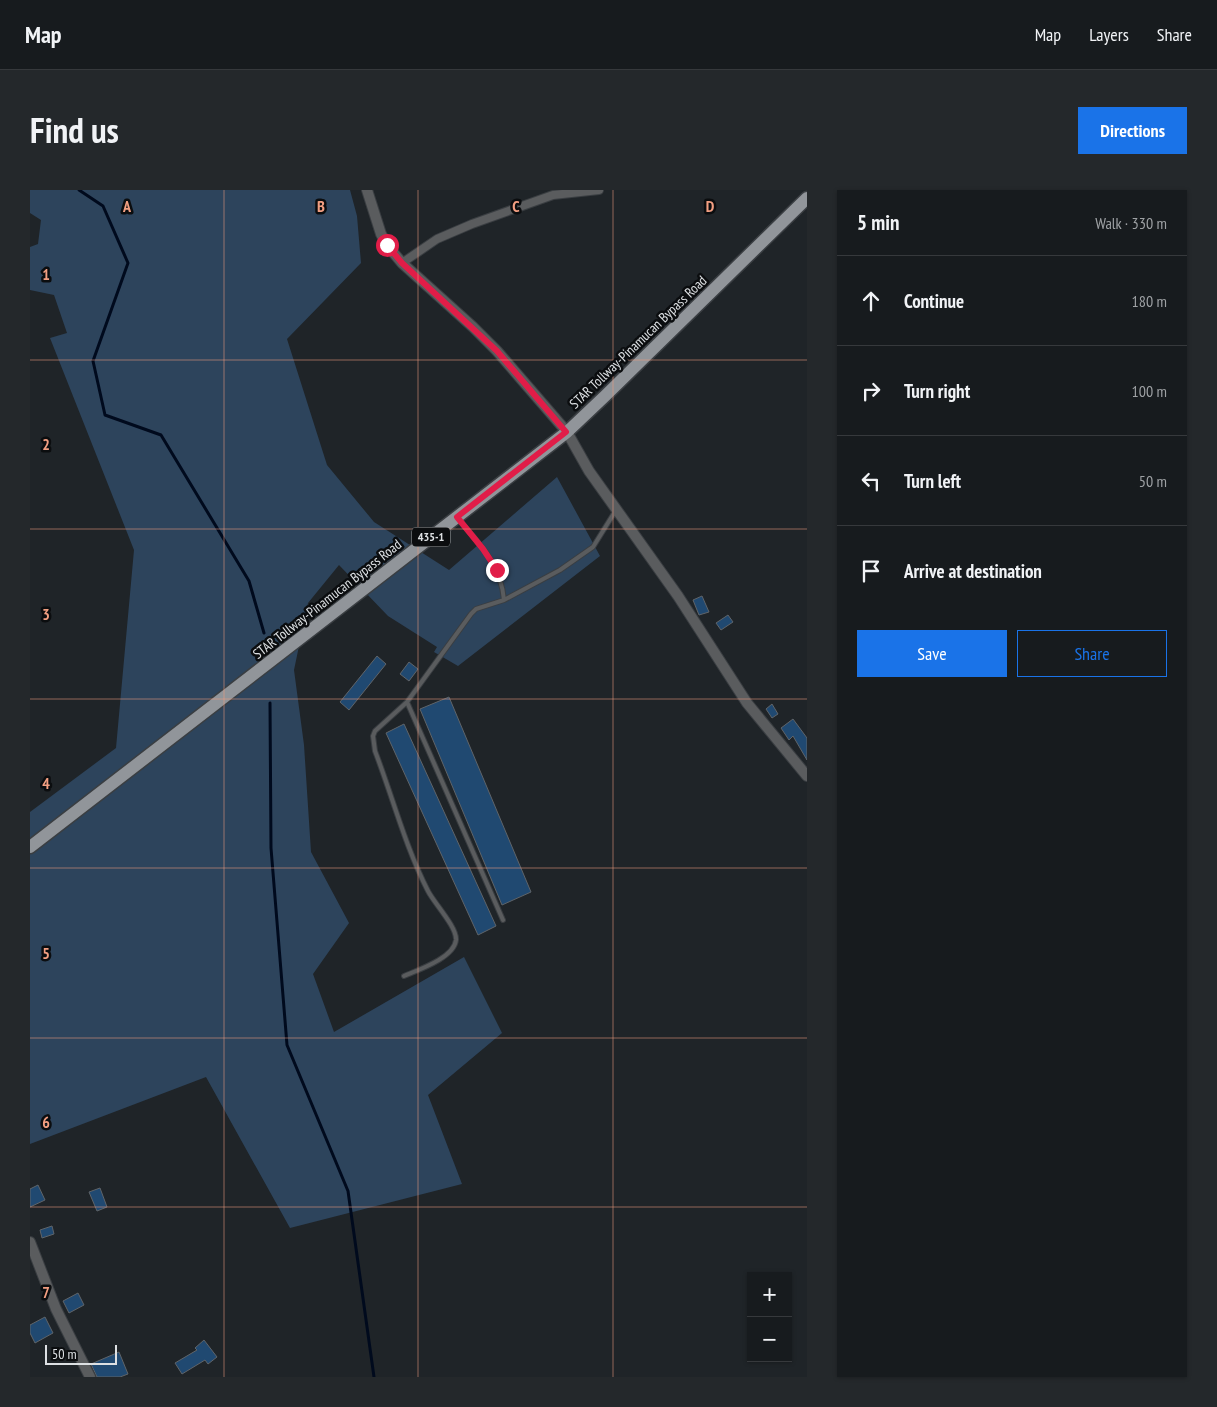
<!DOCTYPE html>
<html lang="en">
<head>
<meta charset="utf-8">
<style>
	:root { --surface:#171b1e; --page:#24282b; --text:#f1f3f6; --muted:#9ea1a4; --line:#36393c; --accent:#1a73e8 }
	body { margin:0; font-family:"PT Sans Narrow",sans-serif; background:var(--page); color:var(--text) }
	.controls { position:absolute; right:15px; bottom:15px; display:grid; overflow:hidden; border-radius:0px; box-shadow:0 1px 4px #0004 }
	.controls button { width:45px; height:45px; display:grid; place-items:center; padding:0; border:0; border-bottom:1px solid var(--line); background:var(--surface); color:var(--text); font:25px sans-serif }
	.scale { position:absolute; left:15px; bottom:12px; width:72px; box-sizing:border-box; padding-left:5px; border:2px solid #dde0e3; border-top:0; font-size:14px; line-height:18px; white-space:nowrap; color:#dde0e3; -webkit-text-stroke:4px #0b0d0f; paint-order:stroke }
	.stop { position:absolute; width:15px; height:15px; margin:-11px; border:4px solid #e11d48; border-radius:50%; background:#fff }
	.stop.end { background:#e11d48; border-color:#fff; box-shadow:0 1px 5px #0008 }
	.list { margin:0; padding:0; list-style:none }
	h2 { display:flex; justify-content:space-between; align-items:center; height:65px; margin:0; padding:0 20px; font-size:21px }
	h2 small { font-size:16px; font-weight:400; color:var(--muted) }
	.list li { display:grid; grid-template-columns:32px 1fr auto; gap:15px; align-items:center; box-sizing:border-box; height:90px; padding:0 20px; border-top:1px solid var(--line) }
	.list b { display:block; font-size:19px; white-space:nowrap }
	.list em { font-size:16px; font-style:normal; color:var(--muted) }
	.actions { display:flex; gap:10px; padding:15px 20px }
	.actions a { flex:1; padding:11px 0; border:1px solid var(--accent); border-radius:0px; text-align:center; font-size:18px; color:var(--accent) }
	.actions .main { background:var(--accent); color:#fff }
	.icon { flex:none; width:28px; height:28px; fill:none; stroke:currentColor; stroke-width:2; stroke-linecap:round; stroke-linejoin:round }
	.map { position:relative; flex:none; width:777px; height:1187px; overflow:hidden; border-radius:0px }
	header { display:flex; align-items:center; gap:30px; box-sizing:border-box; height:70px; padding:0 25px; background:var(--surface); border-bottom:1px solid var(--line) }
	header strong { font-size:24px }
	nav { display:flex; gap:28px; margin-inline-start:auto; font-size:18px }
	.intro { display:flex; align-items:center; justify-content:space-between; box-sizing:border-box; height:120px; padding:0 30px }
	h1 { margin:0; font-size:35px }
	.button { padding:12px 22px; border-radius:0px; background:var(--accent); color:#fff; font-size:18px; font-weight:700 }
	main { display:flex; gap:30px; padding:0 30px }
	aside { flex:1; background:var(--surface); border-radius:0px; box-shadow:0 1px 4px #0004 }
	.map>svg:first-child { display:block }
</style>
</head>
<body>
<header>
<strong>Map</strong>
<nav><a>Map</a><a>Layers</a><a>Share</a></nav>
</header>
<div class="intro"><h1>Find us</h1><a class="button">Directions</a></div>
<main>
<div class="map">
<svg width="777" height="1187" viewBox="0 0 777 1187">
	<rect width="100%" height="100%" fill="#1f2428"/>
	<path fill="#2d445c" d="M0,0H320L327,26L331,73L257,149L297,275L344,332L419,380L527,287L570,366L428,476L404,462L407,457L358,426L309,375L278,413L264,480L274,555L281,662L319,733L283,784L304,842L434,767L472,843L398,905L432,994L260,1038L176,887L0,954V622L86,558L104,360L20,148L37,143L24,105L0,100V57L8,54L11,30L0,23Z"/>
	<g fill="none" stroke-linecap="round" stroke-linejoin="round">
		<path stroke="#000a1d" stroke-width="3" d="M49,0L73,16L98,73L63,171L75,225L131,245L219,391L234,443
			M240,513L241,658L257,855L318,1001L344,1187"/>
	</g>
	<path fill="#204971" stroke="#5f6469" d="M672,406L679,422L669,425L663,410Z
		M698,425L703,432L691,440L686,433Z
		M347,466L356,474L319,520L310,512Z
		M379,472L388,479L379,491L370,484Z
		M419,507L501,702L472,715L390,519Z
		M742,514L748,524L742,528L736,519Z
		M763,529L777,548V570L763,546L759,550L751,538Z
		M374,534L466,736L448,745L356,543Z
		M8,995L15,1010L0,1017V999Z
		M70,998L77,1017L67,1021L59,1002Z
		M22,1036L24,1044L12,1048L10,1040Z
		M48,1103L54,1115L39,1123L33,1111Z
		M15,1127L23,1143L5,1153L0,1143V1135Z
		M174,1150L187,1167L178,1174L175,1170L152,1184L145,1173L167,1160L165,1158Z
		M89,1162L98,1184L90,1187H67L61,1174Z"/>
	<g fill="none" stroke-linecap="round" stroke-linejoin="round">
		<defs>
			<path id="service" d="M428,329C450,354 471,375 474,410
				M377,512L473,730
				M374,786C388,780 424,768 426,750C427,737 404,713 398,701C375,656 363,608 345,561L343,546L345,541L377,512L441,424L446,419L474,410L530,380L563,357L586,320"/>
			<path id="minor" d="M372,73L407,49L442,34L523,5L569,0"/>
			<path id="tertiary" d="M337,0L351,44L357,55L372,73L443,137L467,161L537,242L559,281L648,406L717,513L777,586
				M0,1052L26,1119L60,1187"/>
			<path id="primary" d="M0,657L537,242L575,206L777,8"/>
		</defs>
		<use href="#service" stroke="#3a3e42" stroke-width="6"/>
		<use href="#minor" stroke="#3a3e42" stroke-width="10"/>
		<use href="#tertiary" stroke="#3a3e42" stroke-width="12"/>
		<use href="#primary" stroke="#3a3e42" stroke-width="15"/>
		<use href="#service" stroke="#5a5c5e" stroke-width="4"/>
		<use href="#minor" stroke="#5a5c5e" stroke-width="8"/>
		<use href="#tertiary" stroke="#5a5c5e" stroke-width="10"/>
		<use href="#primary" stroke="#91959a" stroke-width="12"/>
	</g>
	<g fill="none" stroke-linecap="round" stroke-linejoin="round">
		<path stroke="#e11d48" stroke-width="6" d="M357,55L372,73L467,161L536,242L427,327L453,359L467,380"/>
	</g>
	<path fill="none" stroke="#f39f82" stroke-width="1" stroke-opacity="0.55" d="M194,0V1187M388,0V1187M583,0V1187M0,170H777M0,339H777M0,509H777M0,678H777M0,848H777M0,1017H777"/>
	<g text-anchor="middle" stroke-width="5" stroke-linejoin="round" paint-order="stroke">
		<rect fill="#0b0d0f" stroke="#9ea1a3" stroke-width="1" x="382" y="337.5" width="38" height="19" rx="4"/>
		<g font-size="12" font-weight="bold" fill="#dde0e3">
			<text x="401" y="351">435-1</text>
		</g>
		<g font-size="14" fill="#dde0e3" stroke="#0b0d0f">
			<text transform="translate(608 152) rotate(-44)" y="5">STAR Tollway-Pinamucan Bypass Road</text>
			<text transform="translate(297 409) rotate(-38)" y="5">STAR Tollway-Pinamucan Bypass Road</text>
		</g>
	</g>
	<g font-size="16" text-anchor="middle" font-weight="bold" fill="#f39f82" stroke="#0b0d0f" stroke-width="5" stroke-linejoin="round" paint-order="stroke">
		<text x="97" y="22">A</text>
		<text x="291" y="22">B</text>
		<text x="486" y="22">C</text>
		<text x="680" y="22">D</text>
		<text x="16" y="90">1</text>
		<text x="16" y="260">2</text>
		<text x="16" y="430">3</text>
		<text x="16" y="599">4</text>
		<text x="16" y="769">5</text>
		<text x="16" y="938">6</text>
		<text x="16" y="1108">7</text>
	</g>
</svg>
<div class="controls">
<button>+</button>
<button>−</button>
</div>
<div class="scale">50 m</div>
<div class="stop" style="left:357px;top:55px"></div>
<div class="stop end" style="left:467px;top:380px"></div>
</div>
<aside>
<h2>5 min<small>Walk · 330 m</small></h2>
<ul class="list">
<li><svg class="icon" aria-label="ahead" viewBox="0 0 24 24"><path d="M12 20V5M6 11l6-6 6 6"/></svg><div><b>Continue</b></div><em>180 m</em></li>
<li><svg class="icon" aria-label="right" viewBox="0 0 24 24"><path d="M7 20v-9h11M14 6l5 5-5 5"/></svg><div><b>Turn right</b></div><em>100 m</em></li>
<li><svg class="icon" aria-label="left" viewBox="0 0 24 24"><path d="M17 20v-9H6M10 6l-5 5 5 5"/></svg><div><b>Turn left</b></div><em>50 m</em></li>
<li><svg class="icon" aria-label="arrive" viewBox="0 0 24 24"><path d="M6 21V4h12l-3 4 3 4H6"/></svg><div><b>Arrive at destination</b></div></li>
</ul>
<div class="actions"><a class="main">Save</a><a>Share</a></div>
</aside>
</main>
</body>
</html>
